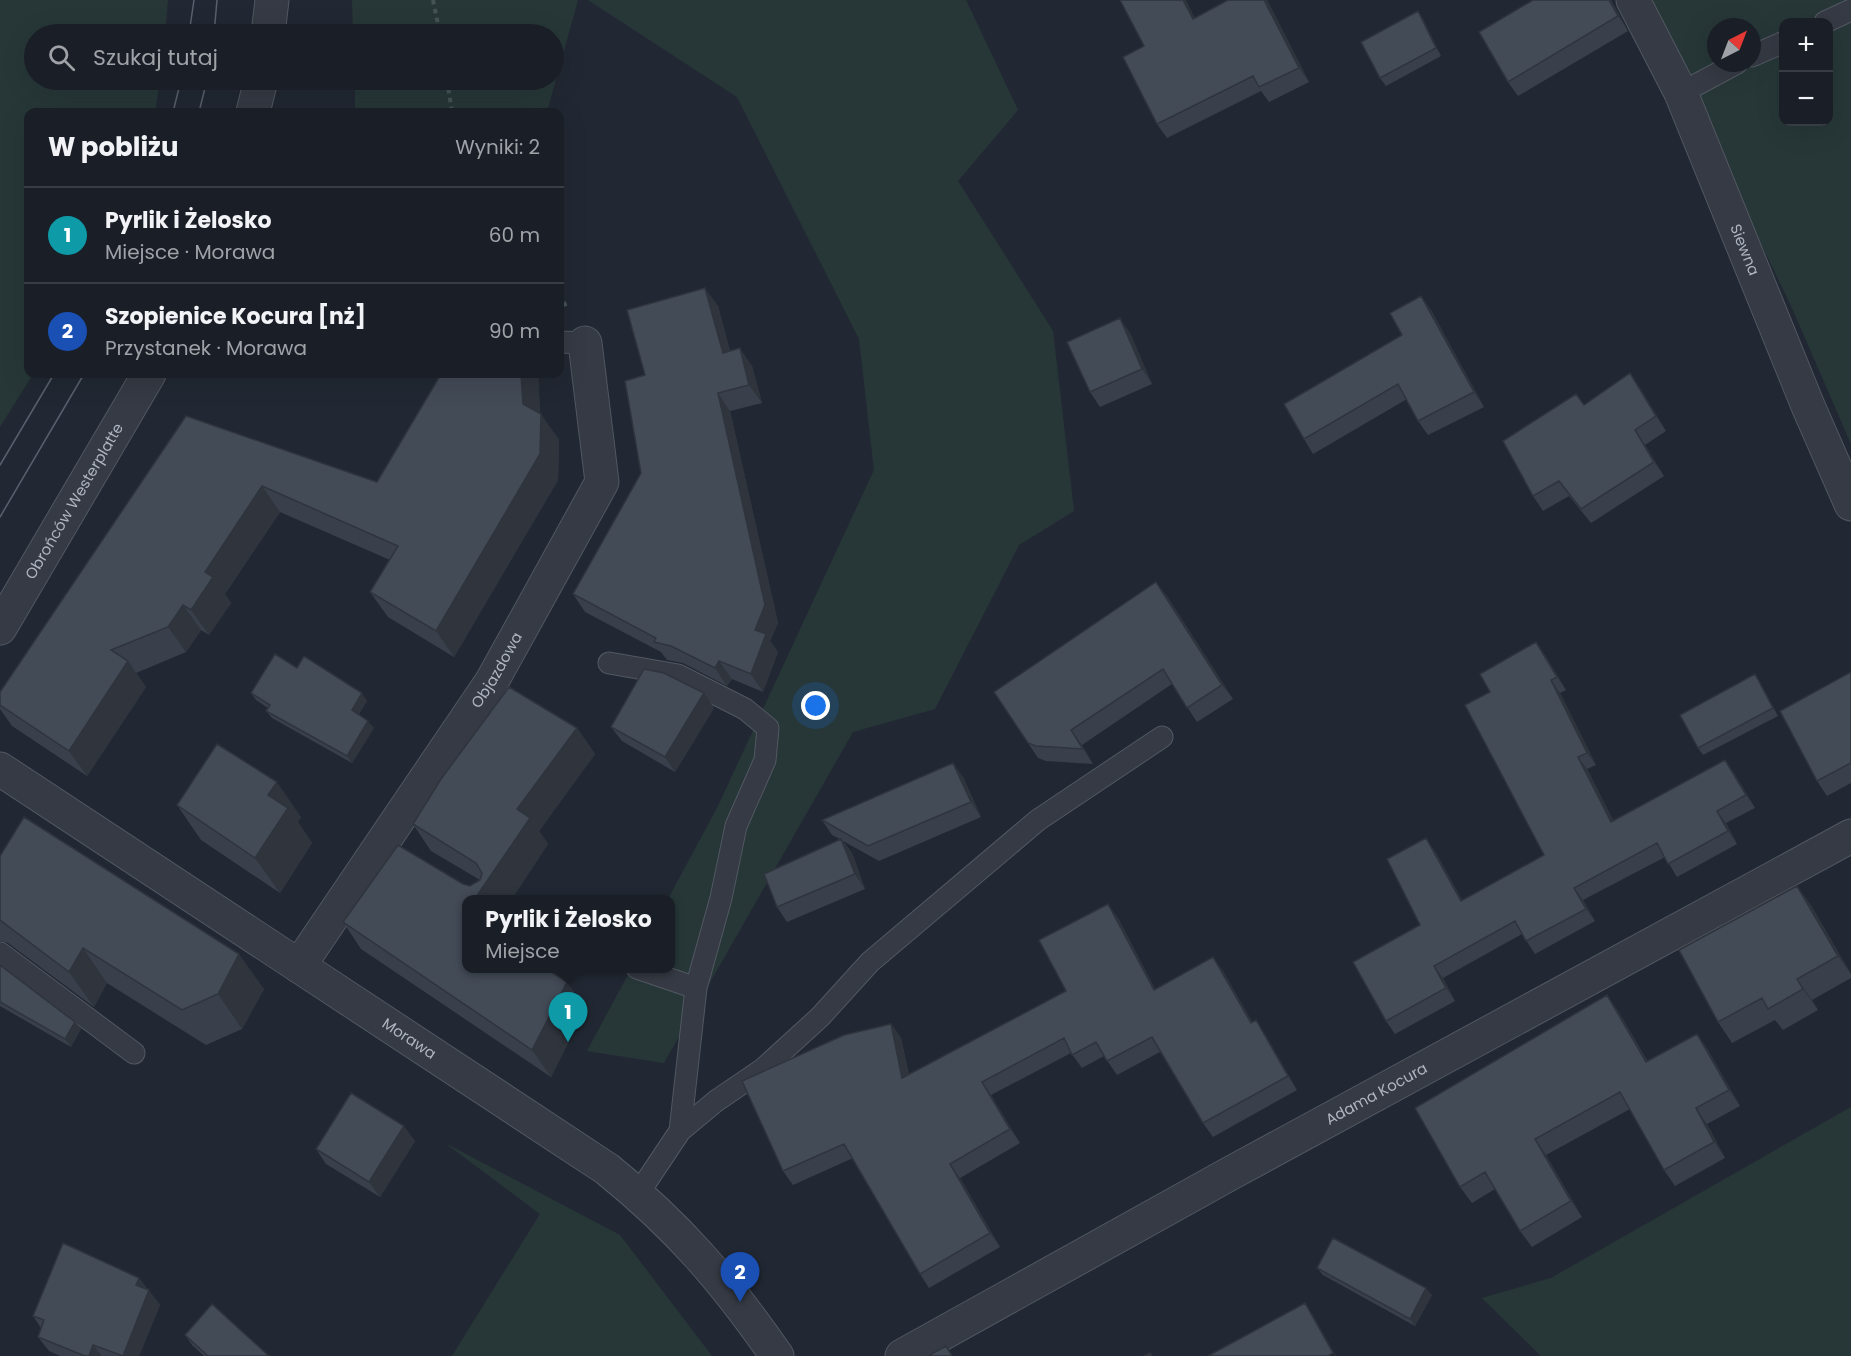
<!DOCTYPE html>
<html lang="pl">
<head>
<meta charset="utf-8">
<style>
	:root { --surface:#1a1e26; --page:#23272e; --text:#f1f3f6; --muted:#9fa2a7; --line:#383c43; --accent:#8babe9 }
	body { margin:0; font-family:Poppins,sans-serif; background:var(--page); color:var(--text) }
	.controls { position:absolute; right:18px; top:18px; display:grid; overflow:hidden; border-radius:12px; box-shadow:0 6px 24px #0002 }
	.controls button { width:54px; height:54px; display:grid; place-items:center; padding:0; border:0; border-bottom:2px solid var(--line); background:var(--surface); color:var(--text); font:30px sans-serif }
	.compass { position:absolute; left:1707px; top:18px; width:54px; height:54px; border-radius:50%; background:var(--surface); box-shadow:0 6px 24px #0002; rotate:42deg }
	.you { position:absolute; left:816px; top:706px; width:21px; height:21px; margin:-15px; border:4px solid #fff; border-radius:50%; background:#1a73e8; box-shadow:0 0 0 9px #1a73e833 }
	.badge { display:grid; place-items:center; width:39px; height:39px; border-radius:50%; background:var(--accent); color:#fff; font-size:20px; font-weight:700 }
	.pin { position:absolute; translate:-50% -50px; filter:drop-shadow(0 2px 3px #0008) }
	.pin::after { content:''; position:absolute; top:32px; width:21px; height:18px; background:inherit; clip-path:polygon(0 0,100% 0,50% 100%) }
	.popup { position:absolute; left:462px; top:895px; width:213px; height:78px; box-sizing:border-box; display:grid; place-content:center; border-radius:12px; background:var(--surface); filter:drop-shadow(0 2px 4px #0005); font-size:20px; white-space:nowrap; color:var(--muted) }
	.popup b { font-size:22px; color:var(--text) }
	.popup::after { content:''; position:absolute; left:50%; top:100%; margin-left:-12px; border:12px solid transparent; border-top-color:var(--surface) }
	.list { margin:0; padding:0; list-style:none }
	h2 { display:flex; justify-content:space-between; align-items:center; height:78px; margin:0; padding:0 24px; font-size:26px }
	h2 small { font-size:20px; font-weight:400; color:var(--muted) }
	.list li { display:grid; grid-template-columns:39px 1fr auto; gap:18px; align-items:center; box-sizing:border-box; height:96px; padding:0 24px; border-top:2px solid var(--line) }
	.list b { display:block; font-size:22px; white-space:nowrap }
	.list p { margin:0; font-size:20px; white-space:nowrap; color:var(--muted) }
	.list em { font-size:20px; font-style:normal; color:var(--muted) }
	.icon { flex:none; width:33px; height:33px; fill:none; stroke:currentColor; stroke-width:2; stroke-linecap:round; stroke-linejoin:round }
	.map { position:relative; flex:none; width:1851px; height:1356px; overflow:hidden }
	.search { position:absolute; background:var(--surface); box-shadow:0 6px 24px #0002; left:24px; top:24px; width:540px; height:66px; display:flex; align-items:center; gap:15px; box-sizing:border-box; padding:0 21px; border-radius:33px; color:var(--muted); font-size:22px }
	.panel { position:absolute; background:var(--surface); box-shadow:0 6px 24px #0002; left:24px; top:108px; width:540px; height:270px; border-radius:12px }
	.map>svg:first-child { display:block }
</style>
</head>
<body>
<div class="map">
<svg width="1851" height="1356" viewBox="0 0 1851 1356">
	<rect width="100%" height="100%" fill="#222833"/>
	<path fill="#273738" fill-rule="evenodd" d="M0,0H168L165,34H34V80H160L155,112H28V374H33L0,427Z
		M352,0H578L547,112H355V80H554V34H353Z
		M588,0H966L1018,110L958,181L1053,331L1074,511L1019,545L935,709L853,732L664,1063L587,1051L631,969L670,968L668,899L718,806L874,470L859,339L737,97Z
		M1644,0H1851V444L1792,308ZM1784,22H1828V122H1784ZM1716,27H1752V63H1716Z
		M1851,1107V1356H1541L1482,1298L1551,1278Z
		M445,1143L620,1235L712,1356H452L540,1214Z"/>
	<g fill="none" stroke-linecap="round" stroke-linejoin="round">
		<defs>
			<path id="service" d="M1825,22L1851,10
				M1752,56L1784,42
				M1681,93L1737,63
				M560,342L585,343
				M609,663L678,675L745,709L768,728L765,760L736,826L721,898L696,988
				M0,953L134,1053
				M637,968L696,988L680,1131
				M638,1194L680,1131L716,1101L763,1069L820,1017L870,962L1038,820L1162,737"/>
			<g id="minor">
				<path id="s1" d="M1633,0L1681,93L1808,406L1851,504"/>
				<path id="s2" d="M299,966L492,681L602,482L585,343"/>
				<path id="s3" d="M902,1356L1231,1173L1851,836"/>
			</g>
			<g id="tertiary">
				<path d="M268,34L272,0"/>
				<path d="M253,112L261,80"/>
				<path id="s4" d="M0,628L149,374"/>
				<path id="s5" d="M0,769L607,1169C679,1227 725,1281 777,1356"/>
			</g>
		</defs>
		<use href="#service" stroke="#525862" stroke-width="23"/>
		<use href="#minor" stroke="#525862" stroke-width="35"/>
		<use href="#tertiary" stroke="#525862" stroke-width="35"/>
		<path stroke="#455356" stroke-width="4" stroke-dasharray="4.5 4.5" stroke-linecap="butt" d="M433,0L440,34
			M447,80L452,112
			M560,294L566,307"/>
		<use href="#service" stroke="#353a44" stroke-width="21"/>
		<use href="#minor" stroke="#353a44" stroke-width="33"/>
		<use href="#tertiary" stroke="#353a44" stroke-width="33"/>
		<path stroke="#59606d" stroke-width="1.5" d="M189,34L194,0
			M214,34L217,0
			M173,112L181,80
			M199,112L207,80
			M0,465L54,374
			M0,517L84,374"/>
	</g>
	<path fill="#3a404b" d="M1228,0H1267L1309,82L1269,102L1261,91L1167,138L1157,124L1144,46Z
		M1611,0L1628,31L1518,96L1508,82Z
		M1418,11L1423,19L1441,56L1386,86L1380,78Z
		M1421,296L1431,310L1484,407L1428,435L1418,421L1407,399L1313,454L1304,439L1402,335Z
		M718,306L730,351L752,366L762,403L730,411L778,623L770,641L778,652L763,692L732,679L727,686L683,663L667,660L661,652L585,612L573,594L641,473L645,375Z
		M1130,333L1152,384L1100,407L1090,392Z
		M441,374H538L540,414L559,440L558,480L454,657L388,617L370,592L390,560L280,512L225,594L231,603L209,635L201,630L186,652L136,673L146,687L87,776L12,726L0,709V705L186,416L377,482Z
		M1640,388L1666,431L1645,445L1664,476L1591,523L1569,496L1543,511L1533,496L1584,405Z
		M1167,596L1233,699L1197,722L1172,684L1082,745L1093,764L1046,761L1038,758L994,692Z
		M1545,655L1566,690L1560,693L1596,765L1587,769L1613,820L1734,773L1755,808L1726,823L1737,844L1677,877L1665,857L1583,900L1595,921L1535,954L1522,934L1443,978L1455,1001L1395,1034L1386,1021L1420,925L1435,851L1462,900L1544,855L1490,692Z
		M297,668L367,701L359,714L374,728L352,763L272,718L266,711L268,708L256,700L251,693Z
		M1851,672V783L1827,796L1817,781Z
		M1755,674L1760,682L1778,716L1703,755L1698,748Z
		M714,708L675,772L622,741L611,727Z
		M577,728L595,754L539,831L548,844L511,900H466L556,974L567,982L585,1009L551,1077L361,949L343,922L463,884L470,886L480,880L431,851L413,824Z
		M963,777L981,817L879,861L843,841L852,853L865,889L787,922L777,907L840,839L832,835L822,820Z
		M177,805L301,817L298,822L312,843L280,893L201,840Z
		M0,856L264,989L242,1029L206,1045L107,983L94,1007L8,943L0,941Z
		M1797,886L1812,907L1851,974V978L1812,1000L1818,1010L1783,1030L1775,1020L1732,1043L1718,1022Z
		M1118,918L1155,989L1223,971L1252,1022L1265,1034L1297,1090L1213,1137L1203,1123L1160,1052L1117,1075L1104,1056L1082,1068L1071,1053L991,1095L1020,1143L960,1178L1000,1247L929,1288L920,1274L853,1158L793,1185L783,1171L891,1024L901,1038L909,1075L1066,991Z
		M0,965L75,1022L81,1029L71,1047L0,1006Z
		M1618,1011L1648,1062L1697,1034L1708,1050L1740,1106L1707,1124L1725,1158L1675,1186L1664,1170L1630,1109L1546,1155L1582,1217L1532,1247L1520,1231L1495,1189L1472,1203L1460,1187Z
		M415,1141L380,1197L326,1164L316,1149Z
		M1317,1268L1432,1295L1415,1326L1323,1275Z
		M139,1278L160,1305L139,1356H60L49,1351L38,1337L41,1328L33,1316Z
		M185,1335L269,1356H204L192,1345Z"/>
	<path fill="#2f343d" d="M1183,0H1186L1202,33L1193,19Z
		M1264,0H1267L1309,82L1299,68Z
		M1609,0H1611L1628,31L1618,16Z
		M1418,11L1423,19L1441,56L1436,48Z
		M705,288L718,306L735,371L723,353Z
		M1421,296L1431,310L1484,407L1474,392Z
		M1120,318L1130,333L1152,384L1142,369Z
		M740,348L752,366L762,403L749,385Z
		M1630,373L1640,388L1666,431L1656,416Z
		M521,374H538L541,427V414L559,440L558,480L454,657L436,631L523,404Z
		M718,393L730,411L778,623L770,641L778,652L763,692L751,674L755,630Z
		M1635,430L1645,445L1664,476L1654,462Z
		M262,486L280,512L225,594L231,603L209,635L191,610L205,572Z
		M1156,582L1167,596L1233,699L1222,685Z
		M183,605L201,630L186,652L168,627Z
		M1536,642L1545,655L1566,690L1557,677Z
		M128,661L146,687L87,776L69,751Z
		M719,661L732,679L727,686L715,668Z
		M1755,674L1760,682L1778,716L1773,708Z
		M1551,680L1560,693L1596,765L1587,753Z
		M362,693L367,701L357,717L352,710Z
		M704,693L714,708L675,772L665,757Z
		M368,721L374,728L352,763L347,756Z
		M577,728L595,754L539,831L548,844L511,900H474L517,809Z
		M1071,730L1082,745L1093,764L1083,749Z
		M1578,757L1587,769L1620,834L1611,822Z
		M1725,760L1734,773L1755,808L1746,795Z
		M953,763L963,777L981,817L971,802Z
		M277,782L301,817L298,822L312,843L280,893L255,858L268,795Z
		M1717,811L1726,823L1737,844L1728,831Z
		M1426,838L1435,851L1470,914L1461,901Z
		M841,839L852,853L865,889L855,874Z
		M1797,886L1812,907L1851,974L1838,956Z
		M1574,888L1583,900L1595,921L1586,909Z
		M1108,904L1118,918L1163,1004L1154,990Z
		M83,948L107,983L94,1007L69,972Z
		M239,954L264,989L242,1029L218,994Z
		M1213,957L1223,971L1261,1037L1251,1023Z
		M1434,966L1443,978L1455,1001L1446,988Z
		M1797,979L1812,1000L1818,1010L1803,989Z
		M567,982L585,1009L551,1077L532,1050Z
		M1607,995L1618,1011L1657,1079L1646,1062Z
		M1256,1020L1265,1034L1297,1090L1288,1076Z
		M75,1022L81,1029L71,1047L65,1039Z
		M891,1024L901,1038L912,1092L902,1078Z
		M1697,1034L1708,1050L1740,1106L1729,1090Z
		M982,1082L991,1095L1020,1143L1010,1129Z
		M1696,1108L1707,1124L1725,1158L1714,1142Z
		M404,1126L415,1141L380,1197L369,1182Z
		M1535,1139L1546,1155L1582,1217L1571,1201Z
		M950,1164L960,1178L1000,1247L990,1233Z
		M139,1278L160,1305L139,1356H123L136,1285Z
		M1426,1288L1432,1295L1415,1326L1410,1319Z
		M1305,1303L1313,1315L1336,1356H1335L1333,1353Z
		M93,1345L102,1356H89Z"/>
	<path fill="#434b57" stroke="#2f343d" stroke-width="1.5" d="M1120,0H1183L1193,19L1228,0H1264L1299,68L1259,87L1253,76L1157,124L1123,57L1144,46Z
		M1533,0H1609L1618,16L1508,82L1479,32Z
		M1418,11L1436,48L1380,78L1361,42Z
		M705,288L723,353L740,348L749,385L718,393L765,605L755,630L766,634L751,674L719,661L715,668L671,646L654,642L656,638L573,594L641,473L625,381L645,375L627,310Z
		M1421,296L1474,392L1418,421L1398,384L1304,439L1284,404L1402,335L1390,313Z
		M1120,318L1142,369L1090,392L1067,342Z
		M1630,373L1656,416L1635,430L1654,462L1581,509L1559,481L1533,496L1503,441L1576,394L1584,405Z
		M441,374H521L523,404L541,414L540,454L436,631L370,592L398,546L262,486L205,572L213,577L191,610L183,605L168,627L111,650L128,661L69,751L0,705V692L186,416L377,482Z
		M1156,582L1222,685L1187,708L1163,669L1071,730L1083,749L1036,746L1028,743L994,692Z
		M1536,642L1557,677L1551,680L1587,753L1578,757L1611,822L1725,760L1746,795L1717,811L1728,831L1668,864L1657,843L1574,888L1586,909L1526,941L1515,921L1434,966L1446,988L1386,1021L1353,962L1420,925L1387,859L1426,838L1461,901L1544,855L1465,705L1490,692L1480,674Z
		M275,654L297,668L304,656L362,693L352,710L368,721L347,756L266,711L270,705L251,693Z
		M644,669L664,673L704,693L665,757L611,727Z
		M1851,672V763L1817,781L1780,711Z
		M1755,674L1773,708L1698,748L1680,715Z
		M509,687L577,728L517,809L530,818L474,900H466V969H547L567,982L532,1050L343,922L398,845L463,884L470,886L480,880L482,873L476,863L413,824L441,779Z
		M217,744L277,782L268,795L288,808L255,858L177,805Z
		M953,763L971,802L868,846L822,820Z
		M24,817L239,954L218,994L182,1010L83,948L69,972L0,920V856Z
		M841,839L855,874L777,907L764,874Z
		M1797,886L1838,956L1797,979L1803,989L1768,1009L1762,998L1718,1022L1679,950Z
		M1108,904L1154,990L1213,957L1251,1023L1256,1020L1288,1076L1203,1123L1152,1037L1107,1061L1096,1042L1072,1055L1064,1038L982,1082L1010,1129L950,1164L990,1233L920,1274L844,1144L783,1171L742,1081L844,1035L891,1024L902,1078L1066,991L1039,940Z
		M0,965L75,1022L65,1039L0,1002Z
		M1607,995L1646,1062L1697,1034L1729,1090L1696,1108L1714,1142L1664,1170L1620,1092L1535,1139L1571,1201L1520,1231L1485,1172L1460,1187L1415,1108Z
		M351,1093L404,1126L369,1182L316,1149Z
		M1333,1238L1426,1288L1410,1319L1317,1268Z
		M63,1243L139,1278L136,1285L149,1290L123,1356L93,1345L89,1356H85L38,1337L44,1320L33,1316Z
		M1305,1303L1333,1353L1328,1356H1208Z
		M212,1304L269,1356H208L185,1335Z
		M946,1346L952,1356H928Z
		M1150,1353L1152,1356H1144Z"/>
	<g text-anchor="middle" stroke-width="5" stroke-linejoin="round" paint-order="stroke">
		<g font-size="15" fill="#afb5c1" stroke="#1a1f28">
			<text dy="5" stroke="none"><textPath href="#s1" startOffset="274">Siewna</textPath></text>
			<text dy="5" stroke="none"><textPath href="#s4" startOffset="147">Obrońców Westerplatte</textPath></text>
			<text dy="5" stroke="none"><textPath href="#s2" startOffset="356">Objazdowa</textPath></text>
			<text dy="5" stroke="none"><textPath href="#s5" startOffset="490">Morawa</textPath></text>
			<text dy="5" stroke="none"><textPath href="#s3" startOffset="542">Adama Kocura</textPath></text>
		</g>
	</g>
</svg>
<div class="controls">
<button>+</button>
<button>−</button>
</div>
<svg class="compass" viewBox="-18 -18 36 36"><path d="M0-13l5 13h-10z" fill="#e53935"/><path d="M0 13l5-13h-10z" fill="#9fa2a7"/></svg>
<div class="you"></div>
<div class="pin badge" style="left:568px;top:1042px;background:#0f9aa8">1</div>
<div class="popup"><b>Pyrlik i Żelosko</b>Miejsce</div>
<div class="pin badge" style="left:740px;top:1302px;background:#1a4fb4">2</div>
<div class="search"><svg class="icon" aria-label="search" viewBox="0 0 24 24"><circle cx="10" cy="10" r="6"/><path d="M15 15l6 6"/></svg>Szukaj tutaj</div>
<section class="panel">
<h2>W pobliżu<small>Wyniki: 2</small></h2>
<ul class="list">
<li><span class="badge" style="background:#0f9aa8">1</span><div><b>Pyrlik i Żelosko</b><p>Miejsce · Morawa</p></div><em>60 m</em></li>
<li><span class="badge" style="background:#1a4fb4">2</span><div><b>Szopienice Kocura [nż]</b><p>Przystanek · Morawa</p></div><em>90 m</em></li>
</ul>
</section>
</div>
</body>
</html>
